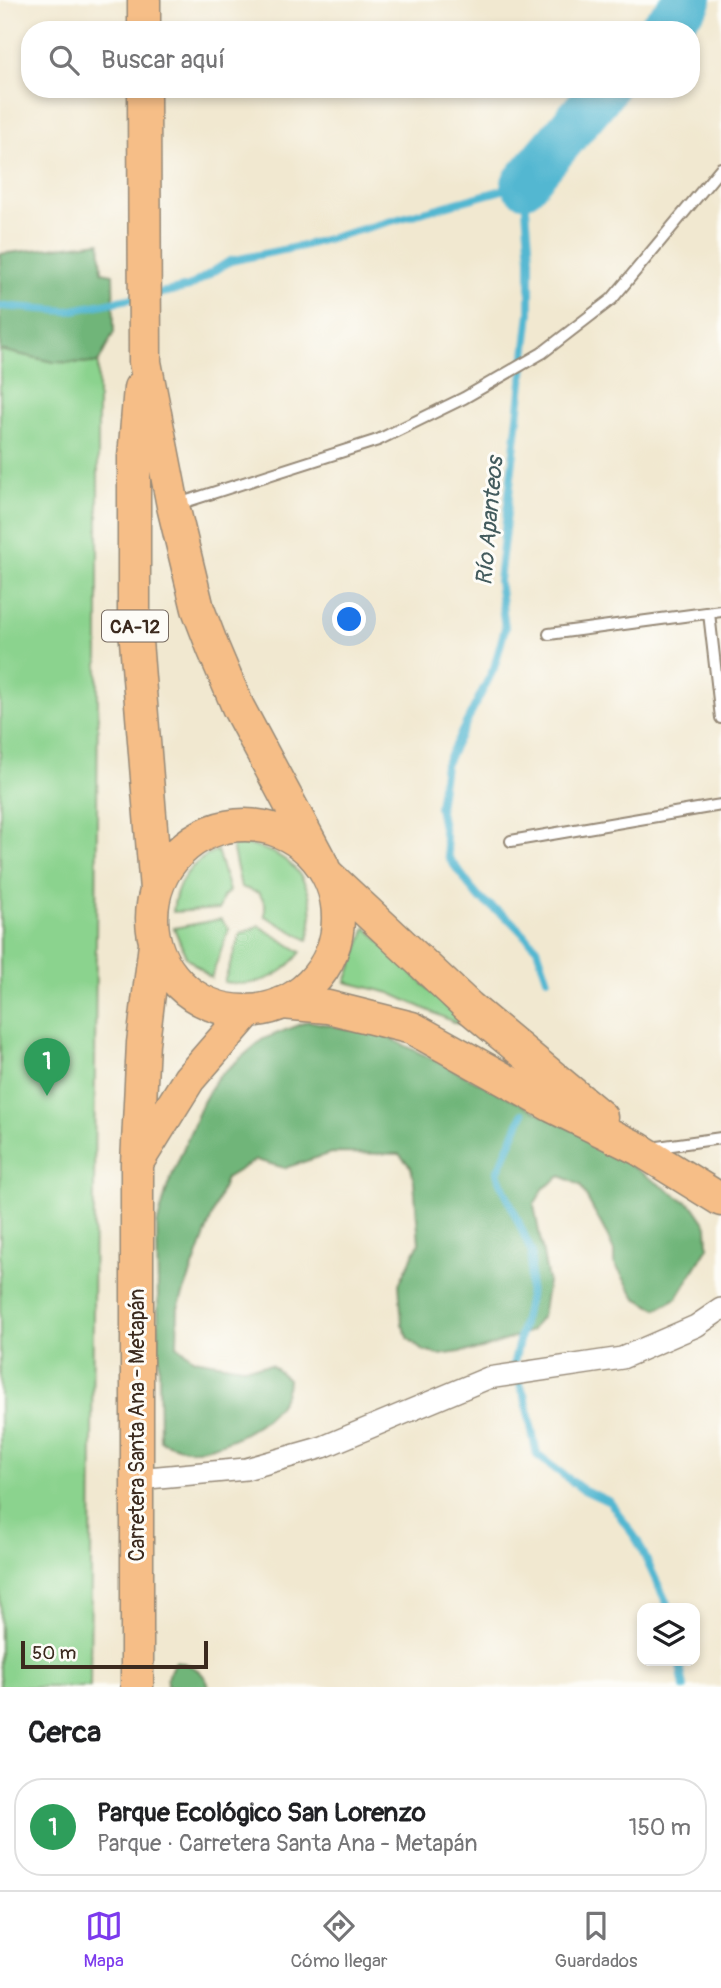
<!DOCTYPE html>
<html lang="es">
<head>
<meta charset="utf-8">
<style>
	:root { --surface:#fff; --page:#f2f2f2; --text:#202124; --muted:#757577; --line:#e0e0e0; --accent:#7c3aed }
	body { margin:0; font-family:Pangolin,sans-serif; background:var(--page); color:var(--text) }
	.controls { position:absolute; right:21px; bottom:21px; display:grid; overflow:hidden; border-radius:14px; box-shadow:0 4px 10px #0003 }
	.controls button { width:63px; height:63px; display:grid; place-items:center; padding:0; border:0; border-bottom:2px solid var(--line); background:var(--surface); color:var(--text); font:35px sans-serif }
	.scale { position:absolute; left:21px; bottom:18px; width:187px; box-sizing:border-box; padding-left:7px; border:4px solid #3b2a1e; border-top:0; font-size:19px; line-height:24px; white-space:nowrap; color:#3b2a1e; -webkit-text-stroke:5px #fdfcf7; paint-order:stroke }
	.you { position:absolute; left:350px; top:620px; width:24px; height:24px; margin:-18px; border:5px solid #fff; border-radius:50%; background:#1a73e8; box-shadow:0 0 0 10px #1a73e833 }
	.badge { display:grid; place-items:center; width:46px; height:46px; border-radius:50%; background:var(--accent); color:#fff; font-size:23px; font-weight:700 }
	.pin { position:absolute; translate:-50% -58px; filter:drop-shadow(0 2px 4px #0008) }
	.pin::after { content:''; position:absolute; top:37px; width:24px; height:21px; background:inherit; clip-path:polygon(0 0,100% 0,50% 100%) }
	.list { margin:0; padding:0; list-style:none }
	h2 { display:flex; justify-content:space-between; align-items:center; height:91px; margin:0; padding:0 28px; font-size:30px }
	h2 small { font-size:23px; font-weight:400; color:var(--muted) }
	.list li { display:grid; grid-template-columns:46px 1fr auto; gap:21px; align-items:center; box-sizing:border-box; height:98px; margin:0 14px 14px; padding:0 14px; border:2px solid var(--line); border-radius:28px }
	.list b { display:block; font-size:26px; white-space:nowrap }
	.list p { margin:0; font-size:23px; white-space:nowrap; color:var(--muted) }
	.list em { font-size:23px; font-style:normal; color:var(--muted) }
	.icon { flex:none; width:38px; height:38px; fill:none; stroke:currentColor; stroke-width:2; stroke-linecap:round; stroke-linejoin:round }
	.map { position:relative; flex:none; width:721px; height:1687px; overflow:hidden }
	.search { position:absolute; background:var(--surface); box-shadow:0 4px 10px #0003; left:21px; right:21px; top:21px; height:77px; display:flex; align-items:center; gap:18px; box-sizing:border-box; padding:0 24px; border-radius:28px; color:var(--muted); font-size:26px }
	.sheet { height:203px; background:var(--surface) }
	nav { display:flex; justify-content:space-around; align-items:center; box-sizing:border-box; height:98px; border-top:2px solid var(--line); background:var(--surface); font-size:19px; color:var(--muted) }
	nav a { display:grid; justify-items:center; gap:4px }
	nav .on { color:var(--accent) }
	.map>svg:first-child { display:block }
</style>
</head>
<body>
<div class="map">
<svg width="721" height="1687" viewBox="0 0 721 1687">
	<rect width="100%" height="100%" fill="#fdfcf7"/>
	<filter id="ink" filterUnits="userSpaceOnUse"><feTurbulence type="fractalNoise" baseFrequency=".0143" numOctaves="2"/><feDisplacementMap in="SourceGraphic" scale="14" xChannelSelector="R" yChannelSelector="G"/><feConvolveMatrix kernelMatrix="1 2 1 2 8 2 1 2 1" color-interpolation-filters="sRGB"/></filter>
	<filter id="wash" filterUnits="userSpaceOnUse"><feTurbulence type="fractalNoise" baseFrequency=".00686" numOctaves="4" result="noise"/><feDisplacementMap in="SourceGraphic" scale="28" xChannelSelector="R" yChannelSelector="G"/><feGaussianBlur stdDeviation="1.57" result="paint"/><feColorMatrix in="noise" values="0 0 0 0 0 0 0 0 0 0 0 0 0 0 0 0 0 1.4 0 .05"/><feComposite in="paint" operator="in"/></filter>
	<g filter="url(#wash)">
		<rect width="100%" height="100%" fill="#f1e8d0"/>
		<path fill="#8bd38e" stroke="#637e56" stroke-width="2" d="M0,350L54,362L98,363V694L90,1687H0Z
			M246,845C297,853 321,890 308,940L265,916V903L259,893L241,887L232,846Z
			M217,850L229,891L223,897L219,909L173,912C175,883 191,862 217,850Z
			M221,919L229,929L211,978L186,957L174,928Z
			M259,926L301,952C281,978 256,988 224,982L241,933Z
			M366,927L460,1020L458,1024L390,993L346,982Z"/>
		<path fill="#70b579" stroke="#56704c" stroke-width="2" d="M100,242L102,272L113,274L114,332L98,363L54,362L0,350V254Z
			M308,1021L386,1036L584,1135L694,1207L707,1226L708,1247L677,1298L657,1309L636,1298L614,1263V1251L606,1233L580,1185L561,1176L543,1189L534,1205L548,1281L542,1316L531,1331L482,1349L439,1355L424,1351L409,1339L402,1324L399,1284L419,1243L414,1181L411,1167L399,1154L331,1153L285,1168L256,1160L226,1178L178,1308L177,1345L194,1359L242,1367L271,1365L288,1379C289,1417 221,1452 187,1449C178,1448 168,1444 160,1441L157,1225L168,1185L203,1102L217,1078L263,1039Z
			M175,1661C190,1664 205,1671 209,1687H167V1678Z"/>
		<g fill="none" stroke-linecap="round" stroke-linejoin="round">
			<path stroke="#52b7d1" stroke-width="8" d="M152,295L189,287L230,261L302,246L524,184L530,258V313L499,581L505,628L494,668L445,765L439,807L449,858L478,897L510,920L537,948L547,978
				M0,306L68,311L139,297
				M523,1114L497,1173L532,1253L529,1297L513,1367L525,1397L537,1455L582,1489L610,1502L637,1540L669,1608
				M679,1661L684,1687"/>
			<path stroke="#52b7d1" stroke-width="46" d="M661,30L689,0
				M524,184L604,89"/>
		</g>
	</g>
	<g filter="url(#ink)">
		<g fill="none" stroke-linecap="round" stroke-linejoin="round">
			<defs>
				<path id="service" d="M175,505L378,440L464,398L542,353L612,299L721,168
					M709,613L721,718
					M549,634L721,611
					M511,841L721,805
					M651,1148L721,1138"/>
				<path id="minor" d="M137,1479L246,1469L323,1447L488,1378L622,1358L696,1326L721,1309"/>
				<path id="primary" d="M144,30V0
					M144,89L145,362L173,506L198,609L213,648L238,707L323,866
					M140,388L134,457V616L156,890
					M152 918a93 93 0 1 1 186 0a93 93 0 1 1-186 0Z
					M329,876L469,1007L601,1117
					M282,1003L328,1007L412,1028L552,1106L639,1149L721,1200
					M138,1161L189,1079L248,1011
					M137,1687V1163L143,1043L155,944"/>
			</defs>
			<use href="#service" stroke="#968977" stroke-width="14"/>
			<use href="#minor" stroke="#968977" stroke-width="24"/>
			<use href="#primary" stroke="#968977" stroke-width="35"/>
			<use href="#service" stroke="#fff" stroke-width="10"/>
			<use href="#minor" stroke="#fff" stroke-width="21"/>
			<use href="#primary" stroke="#f6be87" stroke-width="32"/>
		</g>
	</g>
	<g text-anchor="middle" stroke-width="6" stroke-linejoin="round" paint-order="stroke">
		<rect fill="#fdfcf7" stroke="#75695f" stroke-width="2" x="102" y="610.5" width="66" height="31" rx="5"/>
		<g font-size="19" font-weight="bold" fill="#3b2a1e">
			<text x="135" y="633">CA-12</text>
		</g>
		<g font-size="21" fill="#3b2a1e" stroke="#fdfcf7">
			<text transform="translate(137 1425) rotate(-90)" y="7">Carretera Santa Ana - Metapán</text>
		</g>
		<g font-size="23" font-style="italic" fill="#435b5d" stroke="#fdfcf7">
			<text transform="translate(489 521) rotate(-85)" y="8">Río Apanteos</text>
		</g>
	</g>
</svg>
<div class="controls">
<button><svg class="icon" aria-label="layers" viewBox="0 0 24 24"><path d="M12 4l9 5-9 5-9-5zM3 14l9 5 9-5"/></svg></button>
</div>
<div class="scale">50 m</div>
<div class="you"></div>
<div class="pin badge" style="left:47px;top:1096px;background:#2e9e5b">1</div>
<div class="search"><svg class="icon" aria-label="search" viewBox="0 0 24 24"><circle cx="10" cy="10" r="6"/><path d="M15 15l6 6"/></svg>Buscar aquí</div>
</div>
<section class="sheet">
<h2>Cerca<small></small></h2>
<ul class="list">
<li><span class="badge" style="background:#2e9e5b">1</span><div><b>Parque Ecológico San Lorenzo</b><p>Parque · Carretera Santa Ana - Metapán</p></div><em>150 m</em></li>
</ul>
</section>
<nav>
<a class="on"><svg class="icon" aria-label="map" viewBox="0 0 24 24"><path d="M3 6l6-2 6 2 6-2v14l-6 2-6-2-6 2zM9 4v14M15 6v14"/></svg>Mapa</a>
<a><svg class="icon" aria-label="directions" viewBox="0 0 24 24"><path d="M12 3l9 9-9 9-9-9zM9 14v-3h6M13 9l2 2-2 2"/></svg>Cómo llegar</a>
<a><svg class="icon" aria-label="saved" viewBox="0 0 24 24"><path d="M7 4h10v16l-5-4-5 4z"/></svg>Guardados</a>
</nav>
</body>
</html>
